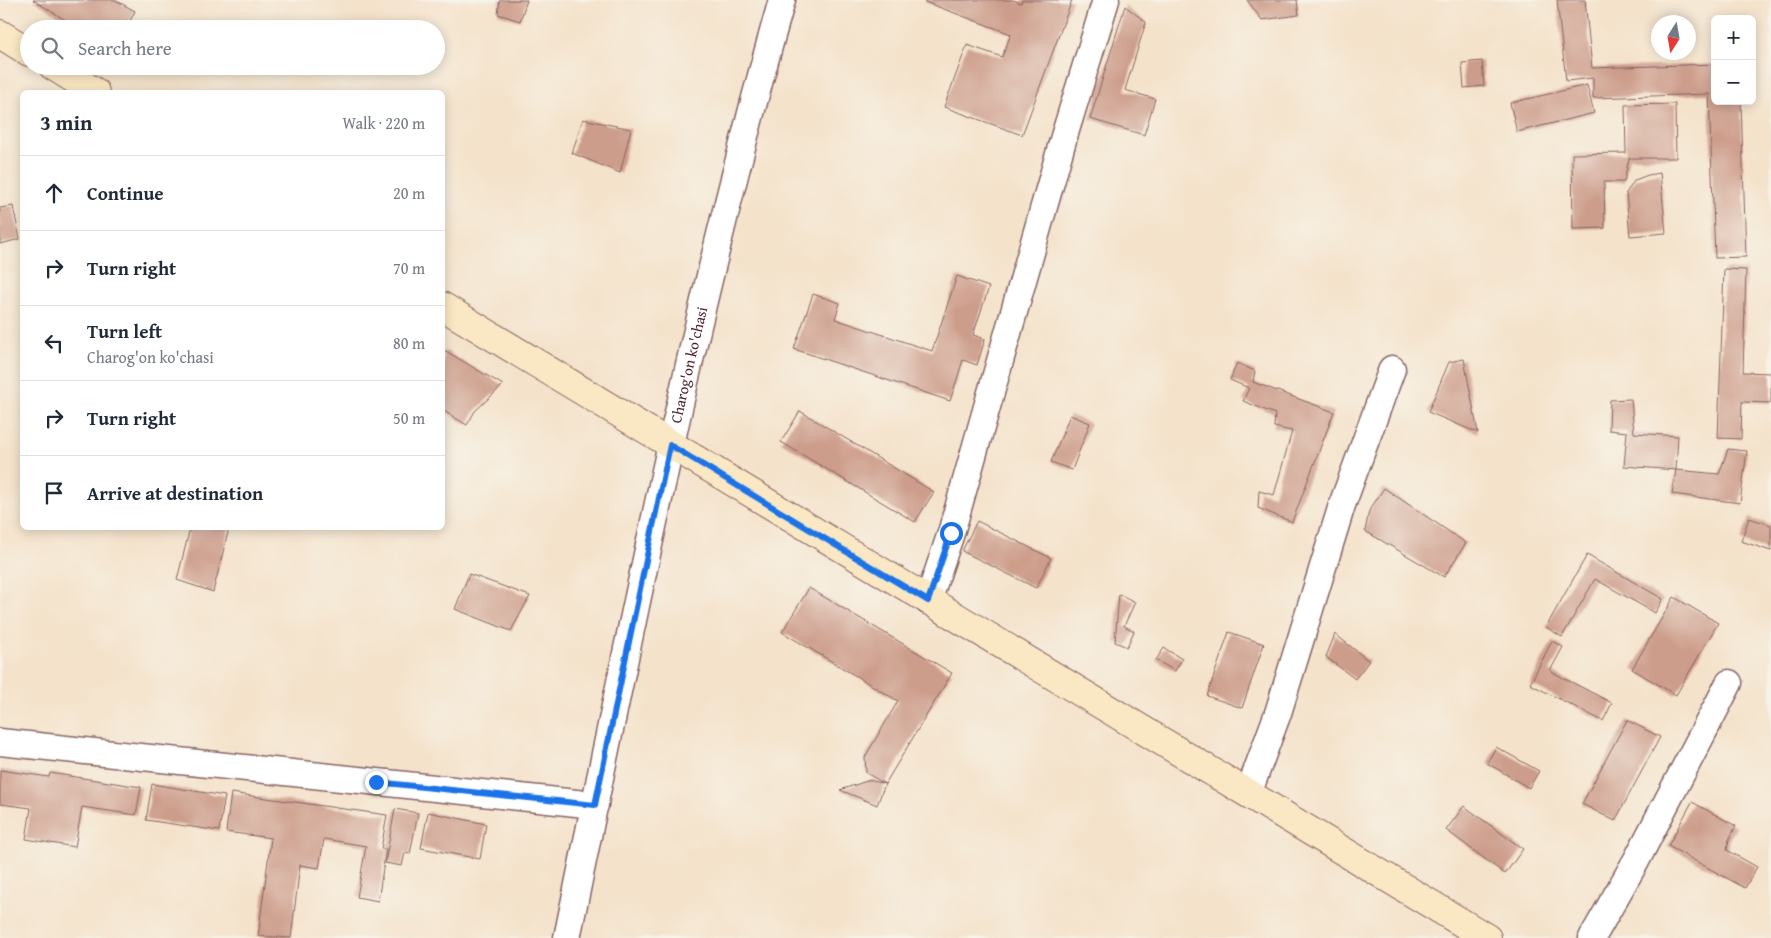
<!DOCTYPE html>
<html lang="en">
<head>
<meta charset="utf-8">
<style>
	:root { --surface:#fff; --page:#f2f2f3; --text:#1f2937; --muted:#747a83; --line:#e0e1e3 }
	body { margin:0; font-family:"Gentium Book Plus",serif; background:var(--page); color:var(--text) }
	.controls { position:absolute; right:15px; top:15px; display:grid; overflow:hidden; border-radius:8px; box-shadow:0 2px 12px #0003 }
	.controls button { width:45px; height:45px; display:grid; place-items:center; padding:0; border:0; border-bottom:1px solid var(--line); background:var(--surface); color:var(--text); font:25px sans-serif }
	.compass { position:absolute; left:1651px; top:15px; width:45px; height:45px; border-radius:50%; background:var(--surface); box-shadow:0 2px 12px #0003; rotate:191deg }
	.stop { position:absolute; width:15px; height:15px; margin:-11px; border:4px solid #1a73e8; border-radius:50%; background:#fff }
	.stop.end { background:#1a73e8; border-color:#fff; box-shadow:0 1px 5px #0008 }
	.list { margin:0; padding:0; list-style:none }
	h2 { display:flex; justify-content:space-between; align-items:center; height:65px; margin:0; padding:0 20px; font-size:21px }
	h2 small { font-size:16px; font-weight:400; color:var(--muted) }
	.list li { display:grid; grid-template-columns:32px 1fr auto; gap:15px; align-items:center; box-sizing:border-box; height:75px; padding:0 20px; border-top:1px solid var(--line) }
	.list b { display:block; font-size:19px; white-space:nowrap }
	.list p { margin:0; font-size:16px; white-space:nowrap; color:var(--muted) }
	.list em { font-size:16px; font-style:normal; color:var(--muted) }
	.icon { flex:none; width:28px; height:28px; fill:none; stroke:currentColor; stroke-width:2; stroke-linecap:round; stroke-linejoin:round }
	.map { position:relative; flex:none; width:1771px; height:938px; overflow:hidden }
	.search { position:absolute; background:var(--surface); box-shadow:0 2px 12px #0003; left:20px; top:20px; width:425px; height:55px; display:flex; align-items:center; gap:12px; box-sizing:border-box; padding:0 18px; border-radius:28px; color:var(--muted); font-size:19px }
	.panel { position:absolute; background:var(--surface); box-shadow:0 2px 12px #0003; left:20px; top:90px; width:425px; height:440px; border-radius:8px }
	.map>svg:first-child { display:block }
</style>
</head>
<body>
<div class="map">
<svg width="1771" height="938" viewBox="0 0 1771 938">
	<rect width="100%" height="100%" fill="#f7f3e8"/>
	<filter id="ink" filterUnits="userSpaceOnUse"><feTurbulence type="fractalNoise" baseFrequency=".02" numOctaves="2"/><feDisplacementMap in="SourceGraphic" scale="10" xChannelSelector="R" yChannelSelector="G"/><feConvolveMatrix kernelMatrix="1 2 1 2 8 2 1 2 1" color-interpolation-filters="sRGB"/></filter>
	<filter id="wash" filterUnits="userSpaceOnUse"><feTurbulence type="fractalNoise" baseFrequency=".0096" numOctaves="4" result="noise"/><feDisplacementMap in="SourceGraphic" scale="20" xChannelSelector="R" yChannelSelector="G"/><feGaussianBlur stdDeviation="1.12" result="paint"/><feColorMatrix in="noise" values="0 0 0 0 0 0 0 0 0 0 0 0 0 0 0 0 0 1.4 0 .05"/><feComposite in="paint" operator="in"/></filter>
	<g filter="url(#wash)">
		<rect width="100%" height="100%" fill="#f4e2ca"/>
		<g id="blocks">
			<path fill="#cd9d8b" d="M33,0H115L135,11L126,29H80Z
				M500,0H527L520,21L498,14Z
				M925,0H1013L1021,3L1022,0H1072L1022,135L944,107L967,45L1002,57L1011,34L925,2Z
				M1247,0H1297L1299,15L1262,20Z
				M1557,0H1585L1592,68L1715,64V101H1741L1746,257L1715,258L1709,94L1593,98V78L1566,81Z
				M1125,6L1146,22L1125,90L1155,99L1144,135L1090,119Z
				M1482,61L1484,86L1464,88L1462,63Z
				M1587,85L1594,113L1517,132L1510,103Z
				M1675,104L1676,158H1629L1624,182H1604L1605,228L1573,229L1572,154L1626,153L1625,105Z
				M583,119L631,129L620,173L572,153Z
				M1660,173L1666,233L1630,236L1626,193L1635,180L1648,175Z
				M13,206L20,239L0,244V208Z
				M1724,269L1746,270L1743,372L1771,373V403L1742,402L1741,439L1718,438Z
				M957,276L989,287L973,335L985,339L977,365L963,360L950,401L794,349L813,294L840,303L835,319L932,351Z
				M444,350L503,385L475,411L467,425L442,410Z
				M1464,359L1478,433L1428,412L1449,362Z
				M1237,363L1255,371L1253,382L1334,412L1292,522L1258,508L1259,491L1274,495L1292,431L1274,427L1275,414L1243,401L1249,388L1230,380Z
				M1631,399L1634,433L1678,436L1676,470L1719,474L1728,449L1747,451L1740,503L1672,494L1676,470L1624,466L1627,432L1609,430L1610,400Z
				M800,411L934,492L915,522L781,442Z
				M1070,415L1090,423L1072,470L1051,462Z
				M1384,488L1466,543L1444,577L1365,531L1369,511Z
				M1749,518L1771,525V551L1741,541Z
				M977,521L1051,558L1036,588L962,551Z
				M190,528H229L213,592L177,580Z
				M1587,555L1663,599L1655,613L1595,579L1562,637L1546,627Z
				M469,574L530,596L511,631L455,609Z
				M809,588L952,673L885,784L866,773L865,757L898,701L782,632Z
				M1119,594L1135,602L1124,626L1134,631L1127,647L1115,642Z
				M1674,597L1718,623L1676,695L1632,669Z
				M1229,632L1264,644L1242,708L1207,696Z
				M1335,634L1369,661L1355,679L1326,657Z
				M1552,641L1563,647L1550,671L1612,703L1603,721L1530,684Z
				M1164,648L1182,659L1175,671L1156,660Z
				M1627,720L1660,737L1615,821L1582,804Z
				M1496,747L1539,771L1529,788L1487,763Z
				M0,770L49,777L50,773L141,787L136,815L82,807L75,847L26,839L31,808L0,804Z
				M870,780L885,784L877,805L840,790Z
				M152,784L225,796L219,831L146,820Z
				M231,793L387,815L381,849H386L378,901L357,897L366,846L324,839L319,868L300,865L291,938L258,936L271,838L226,832Z
				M1692,802L1736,826L1729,840L1727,850L1757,867L1745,888L1668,846Z
				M1464,806L1523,849L1505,874L1446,830Z
				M395,809L418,813L410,854L405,853L402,866L385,863Z
				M428,812L486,824L480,859L421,848Z"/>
		</g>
	</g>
	<g filter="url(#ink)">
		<use href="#blocks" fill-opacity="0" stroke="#866363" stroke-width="1"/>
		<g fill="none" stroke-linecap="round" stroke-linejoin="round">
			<defs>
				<g id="street">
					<path d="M928,601L951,533L1063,140L1106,0"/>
					<path d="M0,742L595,805"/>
					<path d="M1248,794L1278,713L1342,505L1392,369"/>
					<path id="s1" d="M567,938C632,624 694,309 782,0"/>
					<path d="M1592,938L1636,861L1729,683"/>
				</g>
				<path id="secondary" d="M0,34L29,52
					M53,66L95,92
					M442,306L1487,938"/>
			</defs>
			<use href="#street" stroke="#866363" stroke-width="29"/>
			<use href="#secondary" stroke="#866363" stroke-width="30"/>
			<use href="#street" stroke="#fff" stroke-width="26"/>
			<use href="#secondary" stroke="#fae7c3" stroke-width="28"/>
		</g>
	</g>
	<g fill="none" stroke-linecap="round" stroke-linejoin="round" filter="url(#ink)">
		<path stroke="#1a73e8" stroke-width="6" d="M376,782L595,805L670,445L928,601L951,533"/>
	</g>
	<g text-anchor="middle" stroke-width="4.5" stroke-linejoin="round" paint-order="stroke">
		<g font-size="15" fill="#4a1f2b" stroke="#f7f3e8">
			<text dy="5" stroke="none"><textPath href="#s1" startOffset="586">Charog'on ko'chasi</textPath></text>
		</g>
	</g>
</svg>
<div class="controls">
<button>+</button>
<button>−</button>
</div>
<svg class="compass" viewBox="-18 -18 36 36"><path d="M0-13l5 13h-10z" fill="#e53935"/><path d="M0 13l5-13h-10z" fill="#747a83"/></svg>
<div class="stop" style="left:951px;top:533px"></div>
<div class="stop end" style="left:376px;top:782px"></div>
<div class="search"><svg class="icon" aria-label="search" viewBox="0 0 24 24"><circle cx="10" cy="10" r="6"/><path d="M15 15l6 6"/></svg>Search here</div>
<section class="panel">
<h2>3 min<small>Walk · 220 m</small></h2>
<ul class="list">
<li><svg class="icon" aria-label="ahead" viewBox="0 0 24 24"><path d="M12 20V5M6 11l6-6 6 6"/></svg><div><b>Continue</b></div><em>20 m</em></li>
<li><svg class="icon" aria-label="right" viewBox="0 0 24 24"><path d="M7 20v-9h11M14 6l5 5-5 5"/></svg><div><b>Turn right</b></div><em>70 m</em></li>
<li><svg class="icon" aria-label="left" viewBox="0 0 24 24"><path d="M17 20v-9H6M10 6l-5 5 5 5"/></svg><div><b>Turn left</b><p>Charog'on ko'chasi</p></div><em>80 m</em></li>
<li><svg class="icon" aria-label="right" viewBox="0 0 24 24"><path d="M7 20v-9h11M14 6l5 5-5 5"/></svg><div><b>Turn right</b></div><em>50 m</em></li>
<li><svg class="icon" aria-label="arrive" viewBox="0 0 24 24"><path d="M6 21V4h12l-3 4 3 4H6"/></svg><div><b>Arrive at destination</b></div></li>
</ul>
</section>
</div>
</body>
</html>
